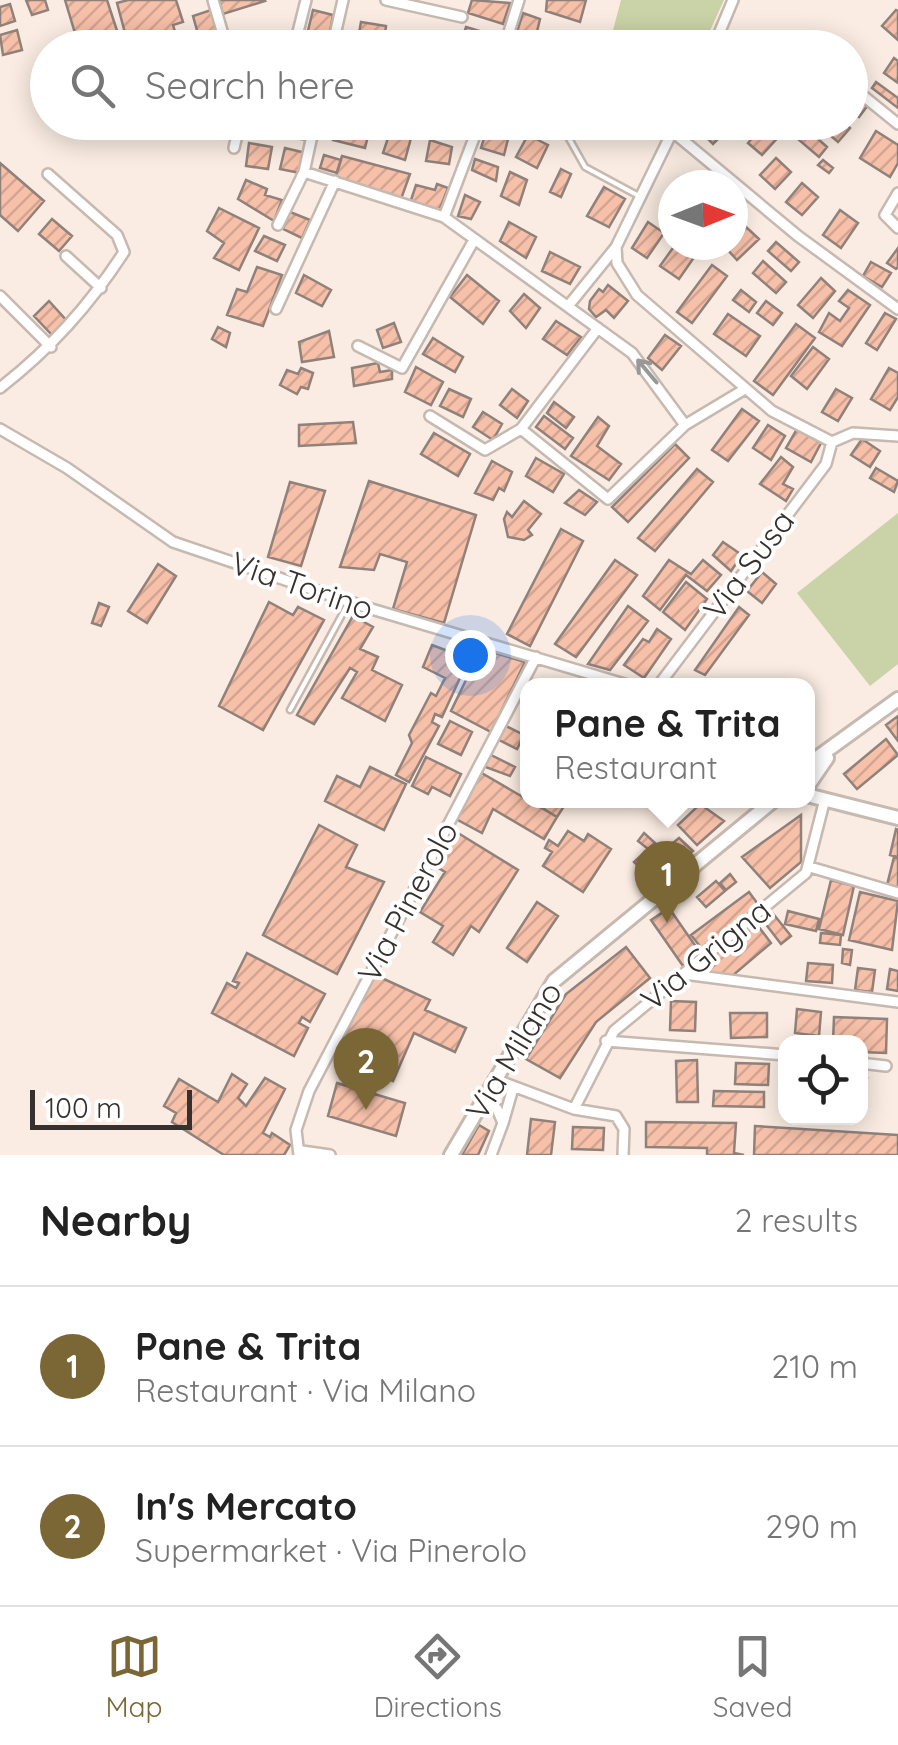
<!DOCTYPE html>
<html lang="en">
<head>
<meta charset="utf-8">
<style>
	:root { --surface:#fff; --page:#f6f6f6; --text:#222; --muted:#767676; --line:#e0e0e0; --accent:#7b6736 }
	body { margin:0; font-family:Quicksand,sans-serif; background:var(--page); color:var(--text) }
	.controls { position:absolute; right:30px; bottom:30px; display:grid; overflow:hidden; border-radius:20px; box-shadow:0 5px 25px #0003 }
	.controls button { width:90px; height:90px; display:grid; place-items:center; padding:0; border:0; border-bottom:2px solid var(--line); background:var(--surface); color:var(--text); font:50px sans-serif }
	.compass { position:absolute; left:658px; top:170px; width:90px; height:90px; border-radius:50%; background:var(--surface); box-shadow:0 5px 25px #0003; rotate:89deg }
	.scale { position:absolute; left:30px; bottom:25px; width:162px; box-sizing:border-box; padding-left:10px; border:5px solid #36312e; border-top:0; font-size:28px; line-height:35px; white-space:nowrap; color:#36312e; -webkit-text-stroke:8px #fff; paint-order:stroke }
	.you { position:absolute; left:470px; top:655px; width:35px; height:35px; margin:-25px; border:8px solid #fff; border-radius:50%; background:#1a73e8; box-shadow:0 0 0 15px #1a73e833 }
	.badge { display:grid; place-items:center; width:65px; height:65px; border-radius:50%; background:var(--accent); color:#fff; font-size:32px; font-weight:700 }
	.pin { position:absolute; translate:-50% -82px; filter:drop-shadow(0 2px 5px #0008) }
	.pin::after { content:''; position:absolute; top:52px; width:35px; height:30px; background:inherit; clip-path:polygon(0 0,100% 0,50% 100%) }
	.popup { position:absolute; left:520px; top:678px; width:295px; height:130px; box-sizing:border-box; display:grid; place-content:center; border-radius:20px; background:var(--surface); filter:drop-shadow(0 2px 8px #0005); font-size:32px; white-space:nowrap; color:var(--muted) }
	.popup b { font-size:38px; color:var(--text) }
	.popup::after { content:''; position:absolute; left:50%; top:100%; margin-left:-20px; border:20px solid transparent; border-top-color:var(--surface) }
	.list { margin:0; padding:0; list-style:none }
	h2 { display:flex; justify-content:space-between; align-items:center; height:130px; margin:0; padding:0 40px; font-size:42px }
	h2 small { font-size:32px; font-weight:400; color:var(--muted) }
	.list li { display:grid; grid-template-columns:65px 1fr auto; gap:30px; align-items:center; box-sizing:border-box; height:160px; padding:0 40px; border-top:2px solid var(--line) }
	.list b { display:block; font-size:38px; white-space:nowrap }
	.list p { margin:0; font-size:32px; white-space:nowrap; color:var(--muted) }
	.list em { font-size:32px; font-style:normal; color:var(--muted) }
	.icon { flex:none; width:55px; height:55px; fill:none; stroke:currentColor; stroke-width:2; stroke-linecap:round; stroke-linejoin:round }
	.map { position:relative; flex:none; width:898px; height:1155px; overflow:hidden }
	.search { position:absolute; background:var(--surface); box-shadow:0 5px 25px #0003; left:30px; right:30px; top:30px; height:110px; display:flex; align-items:center; gap:25px; box-sizing:border-box; padding:0 35px; border-radius:55px; color:var(--muted); font-size:38px }
	.sheet { height:450px; background:var(--surface) }
	nav { display:flex; justify-content:space-around; align-items:center; box-sizing:border-box; height:140px; border-top:2px solid var(--line); background:var(--surface); font-size:28px; color:var(--muted) }
	nav a { display:grid; justify-items:center; gap:5px }
	nav .on { color:var(--accent) }
	.map>svg:first-child { display:block }
</style>
</head>
<body>
<div class="map">
<svg width="898" height="1155" viewBox="0 0 898 1155">
	<defs>
		<pattern id="building-hatch" width="6" height="6" patternUnits="userSpaceOnUse" patternTransform="scale(2.5)"><rect width="6" height="6" fill="#f6c0a9"/><path d="M-1 1l2-2M0 6l6-6M5 7l2-2" fill="none" stroke="#d4a592"/></pattern>
	</defs>
	<rect width="100%" height="100%" fill="#faece2"/>
	<path fill="#cad2a7" d="M621,0H724L702,48L636,47L612,34Z
		M898,513V664L870,686L797,593Z"/>
	<path fill="url(#building-hatch)" stroke="#90817b" stroke-width="2.5" d="M26,0H45L48,10L32,15Z
		M65,0H107L122,46L78,43Z
		M128,0H176L183,22L173,25L180,48H129L117,3Z
		M219,0H264L265,1L223,14Z
		M472,0L510,3L503,24L468,13Z
		M547,0H586L580,22L546,11Z
		M10,4L15,21L0,26V7Z
		M211,10L221,45L202,48L193,16Z
		M313,10L333,15L327,48L304,47Z
		M896,10L898,11V40L882,26Z
		M523,13L540,19L534,44L515,38Z
		M361,22L386,26L383,48L357,44Z
		M466,27L500,37L497,48L461,42Z
		M17,30L22,50L3,55L0,35Z
		M400,33L412,36L408,48H395Z
		M894,58L898,61V83L884,73Z
		M876,82L898,98V108L872,88Z
		M853,95L868,105L859,117L850,111Z
		M253,122H275L273,135L251,130Z
		M290,122H312L308,140L288,137Z
		M335,122L370,128L365,148L333,140Z
		M697,122H735L713,144L694,125Z
		M766,122H792L762,155L748,143Z
		M829,122H844L850,128L838,142L823,129Z
		M808,130L827,147L819,157L799,140Z
		M876,131L898,145V163L890,177L860,158Z
		M390,132L411,138L405,160L383,153Z
		M486,132L508,139L504,155L481,148Z
		M528,135L548,145L537,168L516,157Z
		M430,140L452,147L449,164L426,161Z
		M249,143L272,147L268,169L246,166Z
		M285,148L306,153L300,173L280,169Z
		M324,155L341,160L337,173L320,168Z
		M342,156L410,174L401,199L335,178Z
		M776,158L791,172L775,189L760,175Z
		M475,159L498,167L496,181L472,170Z
		M823,160L833,168L829,173L818,165Z
		M0,163L44,201L18,231L0,215Z
		M561,169L571,174L561,197L550,192Z
		M510,172L527,180L519,205L501,196Z
		M246,180L267,189L265,195L282,200L274,221L238,199Z
		M802,183L818,197L802,215L786,202Z
		M437,184L448,188L439,211L410,203L416,185L435,190Z
		M604,187L625,199L609,227L587,216Z
		M465,195L480,202L471,219L458,216Z
		M733,198L743,206L733,218Z
		M219,208L259,228L239,270L214,258L224,243L207,231Z
		M840,210L858,223L841,248L823,235Z
		M290,212L310,220L302,238L283,229Z
		M52,219L72,236L59,251L39,234Z
		M509,222L536,237L526,258L500,241Z
		M648,222L664,233L647,258L632,248Z
		M746,227L759,239L737,260L725,247L733,245Z
		M264,236L285,245L277,261L255,251Z
		M776,242L799,262L791,271L768,251Z
		M675,245H686L697,253L679,279L660,266Z
		M898,248V267L896,269L887,263Z
		M550,252L580,267L570,284L542,271Z
		M763,261L786,282L776,293L753,273Z
		M871,262L891,273L882,287L863,276Z
		M712,265L727,276L692,323L677,312Z
		M257,267L282,275L263,326L227,315L237,289L247,292Z
		M304,275L331,290L322,306L296,293Z
		M467,275L499,301L483,324L450,297Z
		M821,278L835,291L813,318L798,305Z
		M608,285L628,301L614,318L606,310L596,317L589,309L590,301L599,289L603,292Z
		M741,290L756,302L749,312L733,300Z
		M848,290L870,305L842,346L819,332L829,313L840,321L849,308L839,301Z
		M524,294L540,308L526,328L510,311Z
		M49,301L67,321L52,335L34,316Z
		M766,301L782,313L773,325L757,313Z
		M885,313L896,319L877,350L866,343Z
		M728,314L760,336L746,356L714,334Z
		M556,321L581,337L567,355L543,339Z
		M394,323L401,342L383,348L377,330Z
		M796,324L815,338L773,395L754,381Z
		M218,327L230,333L226,347L212,339Z
		M329,331L334,357L302,362L299,342Z
		M665,335L681,346L662,370L648,358Z
		M433,338L463,357L455,372L423,354Z
		M813,347L829,359L807,389L791,376Z
		M378,363L380,372L392,370V379L354,386L352,368Z
		M416,367L443,382L431,405L405,392Z
		M301,368L313,373L308,389L301,387L297,394L280,385L287,370L298,374Z
		M889,368L898,373V397L890,410L871,399Z
		M449,389L471,399L463,417L440,406Z
		M512,389L528,401L517,418L500,405Z
		M836,389L852,398L838,421L822,412Z
		M554,402L574,417L566,428L547,413Z
		M742,409L759,421L728,461L712,450Z
		M483,412L502,424L493,440L473,427Z
		M544,416L573,438L565,449L536,427Z
		M598,417L609,426L597,446L621,464L609,480L571,456Z
		M353,422L356,443L299,446V425Z
		M768,425L785,436L771,460L753,448Z
		M797,429L821,443L811,462L786,448Z
		M434,433L470,454L458,476L421,454Z
		M862,439L880,451L870,467L851,455Z
		M675,444L689,458L628,522L612,507Z
		M781,457L793,467L783,484L793,489L786,501L760,484Z
		M536,458L564,474L553,492L526,476Z
		M492,461L512,472L504,491L499,488L493,500L475,493Z
		M876,468L898,481L894,492L870,478Z
		M697,469L713,482L655,551L638,538Z
		M369,481L476,515L444,623L393,609L407,562L380,554L374,570L340,567Z
		M290,482L325,491L301,566L268,557Z
		M579,490L597,502L585,515L565,503Z
		M524,501L541,514L528,530L532,535L524,540L508,537L504,519L507,512L512,517Z
		M561,529L583,541L530,646L507,634Z
		M723,542L742,555L731,571L713,555Z
		M615,560L637,575L576,657L555,644Z
		M669,560L691,574L703,560L721,575L707,591L686,575L660,610L643,596Z
		M158,564L176,576L147,623L128,611Z
		M762,572L776,584L762,603L747,591Z
		M686,582L707,599L685,630L663,612Z
		M269,602L293,615L298,607L324,620L263,730L219,706Z
		M99,603L109,607L101,626L92,623Z
		M628,606L648,621L610,670L588,664Z
		M739,607L749,615L705,675L695,670Z
		M353,616L373,627L360,649L378,657L372,670L402,685L385,721L342,698L357,672L350,668L314,724L297,715Z
		M657,629L671,639L644,678L624,665L643,639L649,642Z
		M432,645L448,651L446,657L465,667L442,717L435,714L432,722L439,726L409,782L396,775L412,743L409,735L431,693L436,696L445,678L423,667Z
		M481,649L525,662L491,732L451,711Z
		M898,716V741L886,725Z
		M450,721L472,732L461,755L438,744Z
		M504,725L524,735L517,749L497,739Z
		M886,739L898,755L857,789L844,774Z
		M489,754L515,767L510,776L483,766Z
		M426,757L461,774L450,796L432,787L428,794L412,786Z
		M370,767L406,784L384,830L325,801L337,776L360,787Z
		M480,772L557,817L544,839L493,809L482,833L456,819Z
		M549,800H568L557,817L544,809Z
		M700,804L724,821L697,845L678,825Z
		M801,815V862L770,888L742,857Z
		M319,825L357,845L346,867L384,882L337,974L263,935Z
		M896,829L898,830V857L890,855Z
		M568,831L584,841L588,834L611,849L583,892L543,866L552,852L545,848L549,840L558,846Z
		M458,833L518,870L479,932L471,926L453,955L433,942L443,926L420,912L445,872L437,867Z
		M644,833L655,843L648,849L638,841Z
		M679,838L693,851L655,882L634,862L645,852L653,860Z
		M894,857L898,858V887L887,885Z
		M730,874L736,882L726,890L720,883Z
		M831,880L854,886L843,935L819,929Z
		M716,881L725,891L706,907L697,897Z
		M749,892L760,907L703,950L691,935Z
		M860,892L898,901L892,950L849,940Z
		M537,902L558,916L527,962L507,948Z
		M669,908L701,954L683,966L651,920Z
		M771,911L791,936L781,944L761,918Z
		M788,911L819,919L816,931L785,924Z
		M755,922L771,943L731,977L697,970Z
		M821,933L841,935L840,945L820,943Z
		M626,947L650,978L596,1022L560,1078L526,1059L566,994Z
		M843,949L852,950L850,965L842,963Z
		M247,953L325,994L310,1022L302,1017L299,1023L308,1028L294,1056L212,1013L227,983L236,988L239,983L233,981Z
		M808,963L833,965L832,983L806,981Z
		M858,968L875,970L872,992L855,990Z
		M890,969L898,971V991L887,989Z
		M373,974L430,1000L425,1010L466,1028L455,1052L414,1033L393,1081L362,1067L368,1054L342,1042Z
		M671,1001L696,1002L695,1031L670,1030Z
		M797,1009L821,1012L819,1036L795,1033Z
		M730,1013H767V1037L731,1038Z
		M834,1017L887,1019L886,1053L860,1052V1042H833Z
		M697,1060L698,1102H677L676,1061Z
		M736,1063L769,1064L768,1085L735,1084Z
		M232,1074L247,1084L238,1098L246,1106L265,1078L285,1089L263,1133L270,1137L272,1133L290,1145L284,1155H224L172,1122L176,1113L164,1106L179,1079L218,1102Z
		M860,1077L867,1078L861,1117H860Z
		M337,1083L405,1103L396,1136L328,1116Z
		M714,1091L764,1092V1107L713,1106Z
		M531,1119L555,1122L551,1155H527Z
		M646,1122L736,1123L734,1153L744,1155H707V1148L646,1147Z
		M479,1125L489,1131L478,1155H462Z
		M755,1126L898,1135V1155H754Z
		M573,1127L604,1128L603,1150L572,1149Z"/>
	<g fill="none" stroke-linecap="round" stroke-linejoin="round">
		<defs>
			<path id="lane" d="M552,129L567,135L585,167L637,195
				M290,710L349,602"/>
			<path id="street" d="M213,0L227,48
				M386,0L462,17
				M294,48L306,0
				M332,48L343,0
				M504,48L519,0
				M713,48L733,0
				M856,90L898,124
				M677,122L616,247L617,263L637,295L772,411L832,442
				M673,132L798,236L898,309
				M234,148L240,122
				M304,172L444,217L632,353L685,425
				M898,193L885,215L898,228
				M444,217L480,122
				M278,225L304,172L315,122
				M66,256L101,288
				M0,296L51,347
				M569,305L616,247
				M276,309L335,181
				M358,346L402,368L474,240
				M0,388C51,348 89,306 124,252L117,235L48,174
				M430,416L485,450L521,429L598,328
				M0,429L67,468L173,542L368,608L631,686
				M521,429L608,499L685,425L745,389
				M832,442L853,433L898,436
				M658,686L826,464L832,442
				M810,867L898,893
				M684,974L898,1002
				M606,1041L786,1055
				M860,1063L886,1066
				M494,1079L574,1109L616,1116L624,1129L623,1155
				M484,1099L497,1109L503,1123L491,1155
				M574,1109L614,1031L806,873L825,799
				M503,1123L513,1088
				M302,1151L330,1155
				M299,1155L296,1130L309,1091L536,657"/>
			<path id="secondary" d="M807,765L898,699
				M807,787L827,758
				M807,795L898,818
				M451,1155L554,981L774,800"/>
		</defs>
		<use href="#lane" stroke="#c6b9b0" stroke-width="9"/>
		<use href="#street" stroke="#c6b9b0" stroke-width="14"/>
		<use href="#secondary" stroke="#c6b9b0" stroke-width="18"/>
		<use href="#lane" stroke="#fff" stroke-width="4"/>
		<use href="#street" stroke="#fff" stroke-width="9"/>
		<use href="#secondary" stroke="#fff" stroke-width="12"/>
	</g>
	<defs><path id="oneway-shaft" d="M-6 0H5M1.5-3L5.5 0L1.5 3" fill="none" stroke-width="1.6" stroke-linecap="round" stroke-linejoin="round" transform="scale(2.5)"/></defs>
	<use stroke="#9a9896" href="#oneway-shaft" transform="translate(647 371) rotate(-130)"/>
	<g text-anchor="middle" stroke-width="8" stroke-linejoin="round" paint-order="stroke">
		<g font-size="32" fill="#36312e" stroke="#fff">
			<text transform="translate(749 565) rotate(-53)" y="11">Via Susa</text>
			<text transform="translate(302 586) rotate(19)" y="11">Via Torino</text>
			<text transform="translate(408 902) rotate(-62)" y="11">Via Pinerolo</text>
			<text transform="translate(706 955) rotate(-39)" y="11">Via Grigna</text>
			<text transform="translate(514 1051) rotate(-59)" y="11">Via Milano</text>
		</g>
	</g>
</svg>
<div class="controls">
<button><svg class="icon" aria-label="locate" viewBox="0 0 24 24"><circle cx="12" cy="12" r="6"/><path d="M12 2v4M12 18v4M2 12h4M18 12h4"/></svg></button>
</div>
<svg class="compass" viewBox="-18 -18 36 36"><path d="M0-13l5 13h-10z" fill="#e53935"/><path d="M0 13l5-13h-10z" fill="#767676"/></svg>
<div class="scale">100 m</div>
<div class="you"></div>
<div class="pin badge" style="left:667px;top:923px">1</div>
<div class="popup"><b>Pane &amp; Trita</b>Restaurant</div>
<div class="pin badge" style="left:366px;top:1110px">2</div>
<div class="search"><svg class="icon" aria-label="search" viewBox="0 0 24 24"><circle cx="10" cy="10" r="6"/><path d="M15 15l6 6"/></svg>Search here</div>
</div>
<section class="sheet">
<h2>Nearby<small>2 results</small></h2>
<ul class="list">
<li><span class="badge">1</span><div><b>Pane &amp; Trita</b><p>Restaurant · Via Milano</p></div><em>210 m</em></li>
<li><span class="badge">2</span><div><b>In's Mercato</b><p>Supermarket · Via Pinerolo</p></div><em>290 m</em></li>
</ul>
</section>
<nav>
<a class="on"><svg class="icon" aria-label="map" viewBox="0 0 24 24"><path d="M3 6l6-2 6 2 6-2v14l-6 2-6-2-6 2zM9 4v14M15 6v14"/></svg>Map</a>
<a><svg class="icon" aria-label="directions" viewBox="0 0 24 24"><path d="M12 3l9 9-9 9-9-9zM9 14v-3h6M13 9l2 2-2 2"/></svg>Directions</a>
<a><svg class="icon" aria-label="saved" viewBox="0 0 24 24"><path d="M7 4h10v16l-5-4-5 4z"/></svg>Saved</a>
</nav>
</body>
</html>
